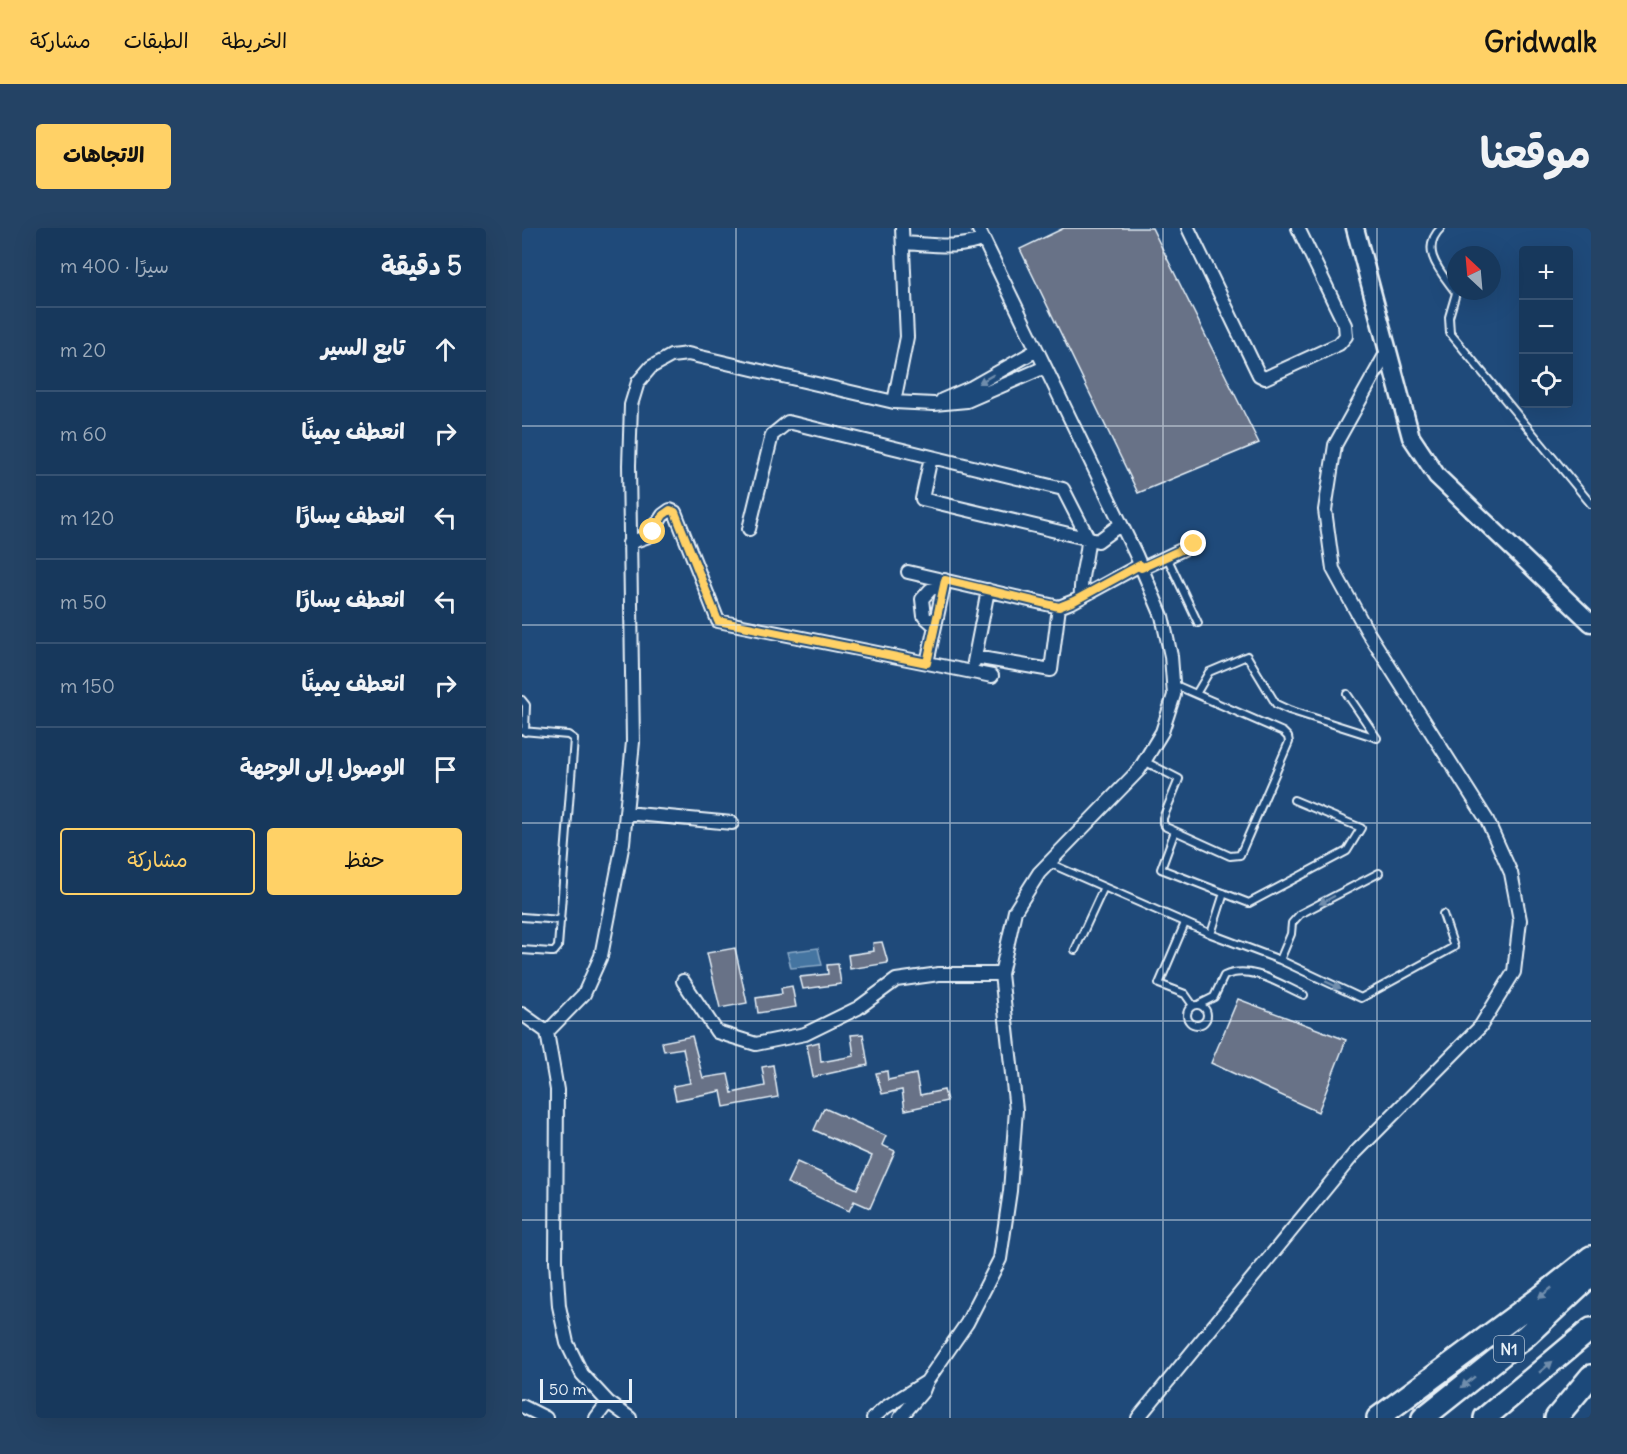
<!DOCTYPE html>
<html lang="ar">
<head>
<meta charset="utf-8">
<style>
	:root { --surface:#17385c; --page:#244365; --text:#f1f3f6; --muted:#9eacbb; --line:#365272; --accent:#ffd166 }
	body { margin:0; font-family:Delius,"Playpen Sans Arabic",sans-serif; background:var(--page); color:var(--text); direction:rtl }
	.controls { position:absolute; right:18px; top:18px; display:grid; overflow:hidden; border-radius:6px; box-shadow:0 6px 24px #0002 }
	.controls button { width:54px; height:54px; display:grid; place-items:center; padding:0; border:0; border-bottom:2px solid var(--line); background:var(--surface); color:var(--text); font:30px sans-serif }
	.compass { position:absolute; left:925px; top:18px; width:54px; height:54px; border-radius:50%; background:var(--surface); box-shadow:0 6px 24px #0002; rotate:334deg }
	.scale { position:absolute; left:18px; bottom:15px; width:92px; box-sizing:border-box; padding-left:6px; border:3px solid #e8f1f8; border-top:0; font-size:16px; line-height:21px; white-space:nowrap; color:#e8f1f8; -webkit-text-stroke:4px #1f4a7a; paint-order:stroke }
	.stop { position:absolute; width:18px; height:18px; margin:-14px; border:4px solid #ffd166; border-radius:50%; background:#fff }
	.stop.end { background:#ffd166; border-color:#fff; box-shadow:0 2px 6px #0008 }
	.list { margin:0; padding:0; list-style:none }
	h2 { display:flex; justify-content:space-between; align-items:center; height:78px; margin:0; padding:0 24px; font-size:26px }
	h2 small { font-size:20px; font-weight:400; color:var(--muted) }
	.list li { display:grid; grid-template-columns:39px 1fr auto; gap:18px; align-items:center; box-sizing:border-box; height:84px; padding:0 24px; border-top:2px solid var(--line) }
	.list b { display:block; font-size:22px; white-space:nowrap }
	.list em { font-size:20px; font-style:normal; color:var(--muted) }
	.actions { display:flex; gap:12px; padding:18px 24px }
	.actions a { flex:1; padding:14px 0; border:2px solid var(--accent); border-radius:6px; text-align:center; font-size:21px; color:var(--accent) }
	.actions .main { background:var(--accent); color:#111 }
	.icon { flex:none; width:33px; height:33px; fill:none; stroke:currentColor; stroke-width:2; stroke-linecap:round; stroke-linejoin:round }
	.map { position:relative; flex:none; width:1069px; height:1190px; overflow:hidden; direction:ltr; border-radius:6px }
	header { display:flex; align-items:center; gap:36px; box-sizing:border-box; height:84px; padding:0 30px; background:var(--accent); color:#111 }
	header strong { font-size:28px }
	nav { display:flex; gap:33px; margin-inline-start:auto; font-size:21px }
	.intro { display:flex; align-items:center; justify-content:space-between; box-sizing:border-box; height:144px; padding:0 36px }
	h1 { margin:0; font-size:42px }
	.button { padding:15px 27px; border-radius:6px; background:var(--accent); color:#111; font-size:21px; font-weight:700 }
	main { display:flex; gap:36px; padding:0 36px }
	aside { flex:1; background:var(--surface); border-radius:6px; box-shadow:0 6px 24px #0002 }
	.map>svg:first-child { display:block }
</style>
</head>
<body>
<header>
<strong>Gridwalk</strong>
<nav><a>الخريطة</a><a>الطبقات</a><a>مشاركة</a></nav>
</header>
<div class="intro"><h1>موقعنا</h1><a class="button">الاتجاهات</a></div>
<main>
<div class="map">
<svg width="1069" height="1190" viewBox="0 0 1069 1190">
	<rect width="100%" height="100%" fill="#1f4a7a"/>
	<filter id="ink" filterUnits="userSpaceOnUse"><feTurbulence type="fractalNoise" baseFrequency=".0167" numOctaves="2"/><feDisplacementMap in="SourceGraphic" scale="12" xChannelSelector="R" yChannelSelector="G"/><feConvolveMatrix kernelMatrix="1 2 1 2 8 2 1 2 1" color-interpolation-filters="sRGB"/></filter>
	<g filter="url(#ink)">
		<path fill="#4474a1" stroke="#86a6c4" stroke-width="1.5" d="M296,720L300,737L269,740L265,724Z"/>
		<path fill="#687287" stroke="#e8f1f8" stroke-width="1.5" d="M542,0H630L737,215L616,265L498,21Z
			M360,714L366,735L328,741L326,727L352,723L351,715Z
			M213,720L225,775L198,780L185,725Z
			M316,736L319,756L281,761L278,749L306,746L305,737Z
			M270,758L274,779L236,785L234,770L260,766L259,760Z
			M716,771L824,812L796,884L689,835Z
			M341,806L346,837L291,849L285,817L297,814L299,834L332,828L329,807Z
			M170,808L181,850L206,846L210,865L243,858L240,839L251,837L256,869L202,879L199,863L154,872L151,858L168,855L161,820L142,823L140,814Z
			M365,843L366,852L394,846L398,867L422,862L425,873L383,882L380,862L360,866L354,845Z
			M302,880L364,908L360,917L373,923L348,980L332,973L327,983L265,955L275,934L335,961L350,928L292,902Z"/>
		<g fill="none" stroke-linecap="round" stroke-linejoin="round">
			<defs>
				<path id="lane" d="M919,0C896,22 920,45 934,65L927,89L928,105L1069,276
					M645,329L676,395
					M674,466L687,444L725,428L754,476L767,482L855,510L825,466
					M0,472L4,477L3,504
					M0,503L46,507L52,511L36,719L32,724H29L0,722
					M622,533L657,551L641,590V595L644,599L708,628L718,627L767,514L766,509L761,504L651,456
					M653,603L639,641L727,675L825,623L839,600L772,572
					M527,635L689,706L758,732L839,770L932,719L921,686
					M0,689L39,692
					M663,695L637,756L663,766L670,776
					M689,706L702,665
					M553,722L582,659
					M758,732L769,706L770,695L778,686L857,645
					M678,776L692,769L702,748C729,736 757,756 782,767
					M665 787a10 10 0 1 1 20 0a10 10 0 1 1-20 0Z"/>
				<path id="street" d="M666,0L737,147L743,150L817,116L824,108L823,97L776,0
					M381,15C407,16 437,22 461,11
					M420,172L450,159L515,122
					M372,174L385,109L380,0
					M409,229L400,271L576,313L599,296
					M227,301L250,207L266,194L541,261L566,310C566,330 557,349 559,369
					M107,315L127,308L141,287L148,282L153,284L196,393L470,448
					M619,341L672,316
					M386,344L537,379L552,373L618,337
					M453,429L529,442L537,379
					M452,434L466,362
					M405,435L423,352L408,362L400,371L402,388L413,398
					M104,585L210,595
					M161,753L195,804L234,816L283,806L336,780L374,752L417,746H479
					M0,786L25,804
					M25,804L62,766L79,728L101,615L111,514L107,237L109,177L116,154L129,139L149,128L166,126L372,174L412,176L445,173L523,139
					M25,804L35,862L34,1033L37,1078L45,1115L60,1146L86,1174L108,1190
					M0,1178L24,1190
					M74,1190L86,1174
					M351,1190L364,1179L404,1154
					M378,1190L401,1163L405,1153L445,1095L478,1031L488,963L494,882L479,746L493,683L517,645L617,542L640,504L652,467L649,428L640,388L614,327L456,0
					M616,1190L832,926L958,799L992,744L998,692L989,645L965,592L845,403L811,341L803,282L813,217L866,122"/>
				<path id="secondary" d="M833,0L889,209L915,248L1069,395"/>
				<path id="highway" d="M856,1190L1019,1069L1069,1029
					M901,1190L1005,1107L1069,1047
					M963,1190L1069,1101
					M1034,1190L1069,1148"/>
			</defs>
			<use href="#lane" stroke="#e8f1f8" stroke-width="10"/>
			<use href="#street" stroke="#e8f1f8" stroke-width="16"/>
			<use href="#secondary" stroke="#e8f1f8" stroke-width="21"/>
			<use href="#highway" stroke="#e8f1f8" stroke-width="26"/>
			<use href="#lane" stroke="#1f4a7a" stroke-width="6"/>
			<use href="#street" stroke="#1f4a7a" stroke-width="12"/>
			<use href="#secondary" stroke="#1f4a7a" stroke-width="16"/>
			<use href="#highway" stroke="#1f4a7a" stroke-width="21"/>
		</g>
		<defs><path id="oneway-solid" d="M-6-.8H1V-3.2L6.5 0L1 3.2V.8H-6Z" transform="scale(1.5)"/></defs>
		<g fill="#6f8dac">
			<use href="#oneway-solid" transform="translate(464 151) rotate(150)"/>
			<use href="#oneway-solid" transform="translate(805 672) rotate(152)"/>
			<use href="#oneway-solid" transform="translate(811 757) rotate(25)"/>
			<use href="#oneway-solid" transform="translate(1023 1065) rotate(142)"/>
			<use href="#oneway-solid" transform="translate(1024 1139) rotate(-40)"/>
			<use href="#oneway-solid" transform="translate(946 1154) rotate(141)"/>
		</g>
	</g>
	<g fill="none" stroke-linecap="round" stroke-linejoin="round" filter="url(#ink)">
		<path stroke="#ffd166" stroke-width="8" d="M131,304L141,287L148,282L153,284L196,393L405,435L423,352L537,379L552,373L618,337L619,340L672,316"/>
	</g>
	<path fill="none" stroke="#e8f1f8" stroke-width="1.5" stroke-opacity="0.55" d="M214,0V1190M428,0V1190M641,0V1190M855,0V1190M0,198H1069M0,397H1069M0,595H1069M0,793H1069M0,992H1069"/>
	<g text-anchor="middle" stroke-width="6" stroke-linejoin="round" paint-order="stroke">
		<rect fill="#1f4a7a" stroke="#acbfd2" stroke-width="1.5" x="972" y="1108" width="30" height="26" rx="4.5"/>
		<g font-size="16" font-weight="bold" fill="#e8f1f8">
			<text x="987" y="1127">N1</text>
		</g>
	</g>
</svg>
<div class="controls">
<button>+</button>
<button>−</button>
<button><svg class="icon" aria-label="locate" viewBox="0 0 24 24"><circle cx="12" cy="12" r="6"/><path d="M12 2v4M12 18v4M2 12h4M18 12h4"/></svg></button>
</div>
<svg class="compass" viewBox="-18 -18 36 36"><path d="M0-13l5 13h-10z" fill="#e53935"/><path d="M0 13l5-13h-10z" fill="#9eacbb"/></svg>
<div class="scale">50 m</div>
<div class="stop" style="left:131px;top:304px"></div>
<div class="stop end" style="left:672px;top:316px"></div>
</div>
<aside>
<h2>5 دقيقة<small>سيرًا · 400 m</small></h2>
<ul class="list">
<li><svg class="icon" aria-label="ahead" viewBox="0 0 24 24"><path d="M12 20V5M6 11l6-6 6 6"/></svg><div><b>تابع السير</b></div><em>20 m</em></li>
<li><svg class="icon" aria-label="right" viewBox="0 0 24 24"><path d="M7 20v-9h11M14 6l5 5-5 5"/></svg><div><b>انعطف يمينًا</b></div><em>60 m</em></li>
<li><svg class="icon" aria-label="left" viewBox="0 0 24 24"><path d="M17 20v-9H6M10 6l-5 5 5 5"/></svg><div><b>انعطف يسارًا</b></div><em>120 m</em></li>
<li><svg class="icon" aria-label="left" viewBox="0 0 24 24"><path d="M17 20v-9H6M10 6l-5 5 5 5"/></svg><div><b>انعطف يسارًا</b></div><em>50 m</em></li>
<li><svg class="icon" aria-label="right" viewBox="0 0 24 24"><path d="M7 20v-9h11M14 6l5 5-5 5"/></svg><div><b>انعطف يمينًا</b></div><em>150 m</em></li>
<li><svg class="icon" aria-label="arrive" viewBox="0 0 24 24"><path d="M6 21V4h12l-3 4 3 4H6"/></svg><div><b>الوصول إلى الوجهة</b></div></li>
</ul>
<div class="actions"><a class="main">حفظ</a><a>مشاركة</a></div>
</aside>
</main>
</body>
</html>
